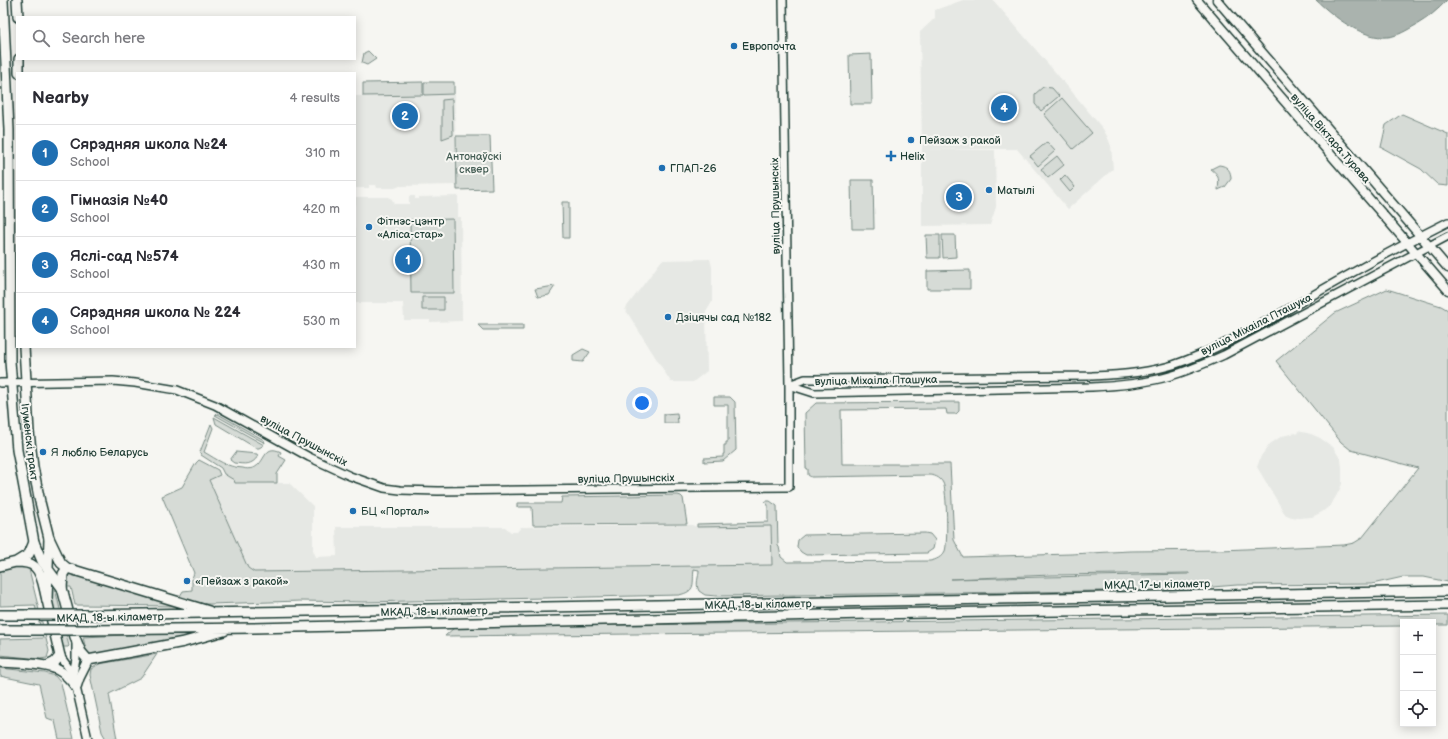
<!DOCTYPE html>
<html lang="en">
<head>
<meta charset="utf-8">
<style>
	:root { --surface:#fff; --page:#f2f2f3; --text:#2b2b33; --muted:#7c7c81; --line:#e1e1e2; --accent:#1f6fb2 }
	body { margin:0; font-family:"Balsamiq Sans",sans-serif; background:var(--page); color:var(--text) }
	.controls { position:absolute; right:12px; bottom:12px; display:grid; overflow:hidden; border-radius:0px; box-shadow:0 2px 10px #0003 }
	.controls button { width:36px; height:36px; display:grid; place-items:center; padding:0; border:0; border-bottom:1px solid var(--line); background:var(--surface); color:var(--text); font:20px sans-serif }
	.you { position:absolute; left:642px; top:403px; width:14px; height:14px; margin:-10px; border:3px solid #fff; border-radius:50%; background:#1a73e8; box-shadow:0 0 0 6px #1a73e833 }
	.badge { display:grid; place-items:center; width:26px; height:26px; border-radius:50%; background:var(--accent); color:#fff; font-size:13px; font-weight:700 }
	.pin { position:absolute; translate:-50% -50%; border:2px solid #fff; box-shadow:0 1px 4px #0006 }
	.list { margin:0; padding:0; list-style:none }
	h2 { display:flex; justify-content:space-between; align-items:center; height:52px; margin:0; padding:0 16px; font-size:17px }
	h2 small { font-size:13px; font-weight:400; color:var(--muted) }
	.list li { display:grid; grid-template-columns:26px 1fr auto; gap:12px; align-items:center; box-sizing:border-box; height:56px; padding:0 16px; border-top:1px solid var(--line) }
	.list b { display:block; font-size:15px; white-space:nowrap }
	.list p { margin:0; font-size:13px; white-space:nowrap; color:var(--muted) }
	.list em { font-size:13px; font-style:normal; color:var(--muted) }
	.icon { flex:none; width:22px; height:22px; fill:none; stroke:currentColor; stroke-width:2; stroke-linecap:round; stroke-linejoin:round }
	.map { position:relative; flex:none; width:1448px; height:739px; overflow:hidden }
	.search { position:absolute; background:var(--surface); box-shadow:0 2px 10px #0003; left:16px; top:16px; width:340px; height:44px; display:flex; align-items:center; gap:10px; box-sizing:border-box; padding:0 14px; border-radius:0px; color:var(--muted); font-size:15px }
	.panel { position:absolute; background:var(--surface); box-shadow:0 2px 10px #0003; left:16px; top:72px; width:340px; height:276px; border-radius:0px }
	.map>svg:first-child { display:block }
</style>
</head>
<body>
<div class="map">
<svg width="1448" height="739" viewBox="0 0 1448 739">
	<rect width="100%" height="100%" fill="#f6f6f2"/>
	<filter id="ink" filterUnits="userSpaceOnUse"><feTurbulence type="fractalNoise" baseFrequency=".025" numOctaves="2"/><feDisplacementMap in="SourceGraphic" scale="8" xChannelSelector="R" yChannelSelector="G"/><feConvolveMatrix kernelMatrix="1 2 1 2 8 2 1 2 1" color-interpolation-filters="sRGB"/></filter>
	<g filter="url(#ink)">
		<path fill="#e6e8e4" d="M963,0H993L1068,87L1103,129L1107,136L1111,146L1113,169L1068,209L1017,149H922L920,32L935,18V10Z
			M454,82L457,185L400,186L395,188H377L376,185H369V188H355V96H363V83Z
			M922,149L995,150L996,207L990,225L922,226Z
			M409,196H415V199H419V197L458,196V217H461L462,321L430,322V320H404L403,303H355V197H388L392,199L394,204H409Z
			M710,259L712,267V302L706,312L707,371L693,382H671L625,309L662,260Z
			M1298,431L1311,434L1320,438L1333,447L1341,460L1342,467V484L1339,491L1331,505L1322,512L1312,517L1299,518L1286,516L1257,467L1261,456L1270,444L1282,436L1296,433L1297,434Z
			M224,474L235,479V483H289L313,506V550L316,557L337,556L336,527H505L511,532H517L521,527L684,525H692L697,527L771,526L773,565L254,572L248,568L208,480Z"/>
		<path fill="#d6dbd6" stroke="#7a8c85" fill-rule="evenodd" d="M368,51L376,59L367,65L362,63L364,53Z
			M871,54L872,104H850L849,55Z
			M423,82V95L363,96V83Z
			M424,82H454V94L424,95Z
			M1043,87L1052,88L1059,96L1041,111L1035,104V94Z
			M1062,98L1092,133L1073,149L1044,114Z
			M452,99L453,135L442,139V100Z
			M1402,114L1448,134V186L1438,185L1421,169L1381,147L1386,125Z
			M456,136H490L492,189L457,190Z
			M1047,142L1055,151L1038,166L1030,156Z
			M1057,156L1064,165L1048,178L1041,169Z
			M1219,165C1228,166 1231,171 1231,179L1225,187L1218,190C1219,181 1220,175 1211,169Z
			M1065,175L1075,187L1070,192L1060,180Z
			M851,180H873L874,229H852Z
			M562,202H569V238H563Z
			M453,219L454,293H411L410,220Z
			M926,235H940V258H927Z
			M942,235H955L956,257L943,258Z
			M970,270V289H927V271Z
			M555,286L549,295L538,297L535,289Z
			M1387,289L1441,306L1448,310V582L1424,577H1403L1372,584L1237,585L1175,590L716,596L705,595L699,591C695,583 699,578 699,570L694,569C692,584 697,591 679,595L364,602L300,601L210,604H198L182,599L180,596L183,591L192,590V578L194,573L162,496L182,487L196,463L199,460L218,470L220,475L209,480L248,568L254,572L772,565L771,526L697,527V524L768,522V505L765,501H770L777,506L778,546L779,547L781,557L787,562L930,561C936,560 942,557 945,551C948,543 947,490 943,483C940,477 934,475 928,475L811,477L808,475V469L806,468L805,413L816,403L959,402V411L956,414H947L946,409L841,410L842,464H950L954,540L963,557L1071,554L1130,551L1221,550L1344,545L1354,543L1362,538L1418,468L1351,450L1341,442L1276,361L1335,313ZM1189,573V574L951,579L1052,575Z
			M422,297H444V310H422Z
			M478,325H523V330H483Z
			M583,349L590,352L583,362L573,361V355Z
			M714,397H730L735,402L736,450L723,461L704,462V458L723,457V454H724V445H726V442H728V405H714Z
			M677,413L678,423H664V414Z
			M218,414L264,440L265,443L215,415Z
			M214,417L264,445L259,448H256L216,424Z
			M211,424L213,428L204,452C218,460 226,467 243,468C246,469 249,469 253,468C266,464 263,443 281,452L279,456L286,460L277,474V483H235L234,480L224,474L221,468L201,455L200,452Z
			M236,452L257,454L258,456C252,466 244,464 234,463L230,460Z
			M678,495L681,496L683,498L687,524L533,525L532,507H517V503H561L562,497Z
			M925,533L930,534L935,540L933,549L927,553L806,555L801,552L797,547L798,540L804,535Z
			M21,565L27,566L29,569L49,651L47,658L40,659L0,655V639L43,638L35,605L0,606V571Z
			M67,572L179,606L75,605L71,587H67L65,577Z
			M50,588H52L55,589L69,646L68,647H63L49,591Z
			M1448,615V625H1433V622H1403V626L445,636L455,627Z
			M211,631L172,641L89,655L86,650L83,637Z
			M157,654L141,678L109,694L117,739H106L102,732L90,675L91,669L99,664Z
			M0,668L45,673L55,676L61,683L74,739H59L55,721L47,718L39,684L0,676Z"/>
		<path fill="#aab3ae" stroke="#72847d" d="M1316,0H1447C1438,10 1428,18 1416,25C1407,30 1398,36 1388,37C1362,39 1334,17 1316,0Z"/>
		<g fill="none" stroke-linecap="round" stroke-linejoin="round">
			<defs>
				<path id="tertiary" d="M0,383L113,381L135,383L177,390L215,405L309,457L350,476L384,488L400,490L438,491L789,487V385L783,0
					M789,385L805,379H813L1092,376C1119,375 1147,373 1173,365C1218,350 1260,325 1301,302C1349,274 1398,247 1448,222
					M789,385L814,393L1092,387C1116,386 1139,384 1163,378C1184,373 1204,364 1224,355L1448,236
					M76,642V659L73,674L88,739
					M60,656L73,674"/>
				<path id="secondary" d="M1197,0L1448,290
					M1217,0L1448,268"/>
				<path id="primary" d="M3,0L9,130L10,361L17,450L34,542L42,561L62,588L75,637
					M17,0L18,17
					M19,59V73
					M24,347L29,432L33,467L40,502L49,538L47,600L60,656"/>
				<path id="trunk" d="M49,538L61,563L67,568L209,611
					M16,562C22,562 30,562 35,567C43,574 44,590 47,600
					M0,566L16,562L29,554L34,542
					M62,588L63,574L67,568
					M0,615H27
					M85,615L1448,591
					M0,630H31
					M89,630L253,628L868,614L1448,605
					M76,640L81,652L88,660
					M0,662C14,663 47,663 58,670C66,674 71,680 76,687
					M47,666L55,662L60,656
					M76,687L79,678L88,660L184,642L224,631"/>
			</defs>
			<use href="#tertiary" stroke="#1f3d34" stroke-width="10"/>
			<use href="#secondary" stroke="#1f3d34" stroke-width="11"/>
			<use href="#primary" stroke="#1f3d34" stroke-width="12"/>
			<use href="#trunk" stroke="#1f3d34" stroke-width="12"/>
			<use href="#tertiary" stroke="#f6f6f2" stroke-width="7"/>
			<use href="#secondary" stroke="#f6f6f2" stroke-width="8"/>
			<use href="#primary" stroke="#f6f6f2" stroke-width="9"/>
			<use href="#trunk" stroke="#f6f6f2" stroke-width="9"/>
			<defs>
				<path id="trunk-bridge" d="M27,615H85
					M31,630H89"/>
			</defs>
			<use href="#trunk-bridge" stroke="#1f3d34" stroke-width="12" stroke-linecap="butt"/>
			<use href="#trunk-bridge" stroke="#f6f6f2" stroke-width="9"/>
		</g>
	</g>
	<g fill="#1f6fb2" stroke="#f6f6f2" stroke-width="1.5">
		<circle cx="734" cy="46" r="4"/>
		<circle cx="911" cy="140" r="4"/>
		<path d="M889 150h4v4h4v4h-4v4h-4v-4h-4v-4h4z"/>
		<circle cx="662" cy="168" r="4"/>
		<circle cx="989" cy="190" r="4"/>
		<circle cx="369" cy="227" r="4"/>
		<circle cx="668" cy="317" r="4"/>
		<circle cx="43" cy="452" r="4"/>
		<circle cx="353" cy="511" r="4"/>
		<circle cx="187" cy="581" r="4"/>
	</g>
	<g text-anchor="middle" stroke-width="4" stroke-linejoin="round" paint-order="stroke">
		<g font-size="11" fill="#1f3d34" stroke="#f6f6f2" text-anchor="start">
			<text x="742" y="50">Европочта</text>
			<text x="919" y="144">Пейзаж з ракой</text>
			<text x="900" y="160">Helix</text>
			<text x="670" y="172">ГПАП-26</text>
			<text x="997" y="194">Матылі</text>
			<text x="377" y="225">Фітнэс-цэнтр<tspan x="377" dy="13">«Аліса-стар»</tspan></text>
			<text x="676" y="321">Дзіцячы сад №182</text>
			<text x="51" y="456">Я люблю Беларусь</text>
			<text x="361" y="515">БЦ «Портал»</text>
			<text x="195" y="585">«Пейзаж з ракой»</text>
		</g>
		<g font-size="11" fill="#1f3d34" stroke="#f6f6f2">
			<text transform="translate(1331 138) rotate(49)" y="4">вуліца Віктара Турава</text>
			<text transform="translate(775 206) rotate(-91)" y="4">вуліца Прушынскіх</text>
			<text transform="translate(1256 324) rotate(-27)" y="4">вуліца Міхаіла Пташука</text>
			<text transform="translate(876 380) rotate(-1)" y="4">вуліца Міхаіла Пташука</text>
			<text transform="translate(304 440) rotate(28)" y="4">вуліца Прушынскіх</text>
			<text transform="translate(30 442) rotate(83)" y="4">Ігуменскі тракт</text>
			<text transform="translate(626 478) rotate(-1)" y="4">вуліца Прушынскіх</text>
			<text transform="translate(1157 584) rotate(-1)" y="4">МКАД, 17-ы кіламетр</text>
			<text transform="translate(758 604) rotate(-1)" y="4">МКАД, 18-ы кіламетр</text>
			<text transform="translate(434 611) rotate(-1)" y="4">МКАД, 18-ы кіламетр</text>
			<text transform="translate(110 617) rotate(-1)" y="4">МКАД, 18-ы кіламетр</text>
		</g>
		<g font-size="11" fill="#445d54" stroke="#f6f6f2">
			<text x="474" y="160">Антонаўскі<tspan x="474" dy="13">сквер</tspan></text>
		</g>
	</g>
</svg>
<div class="controls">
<button>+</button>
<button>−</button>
<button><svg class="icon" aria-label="locate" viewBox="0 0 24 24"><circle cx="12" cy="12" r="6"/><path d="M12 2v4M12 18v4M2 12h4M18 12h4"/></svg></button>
</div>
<div class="you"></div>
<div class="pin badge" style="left:408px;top:260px">1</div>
<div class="pin badge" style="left:405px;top:116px">2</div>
<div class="pin badge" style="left:959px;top:197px">3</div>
<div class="pin badge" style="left:1004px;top:108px">4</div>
<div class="search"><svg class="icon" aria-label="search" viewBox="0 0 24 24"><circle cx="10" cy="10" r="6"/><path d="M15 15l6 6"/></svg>Search here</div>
<section class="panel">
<h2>Nearby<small>4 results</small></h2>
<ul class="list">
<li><span class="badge">1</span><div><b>Сярэдняя школа №24</b><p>School</p></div><em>310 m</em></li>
<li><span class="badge">2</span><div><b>Гімназія №40</b><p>School</p></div><em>420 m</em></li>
<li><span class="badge">3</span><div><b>Яслі-сад №574</b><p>School</p></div><em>430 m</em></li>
<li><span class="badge">4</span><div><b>Сярэдняя школа № 224</b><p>School</p></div><em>530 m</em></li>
</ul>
</section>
</div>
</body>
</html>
